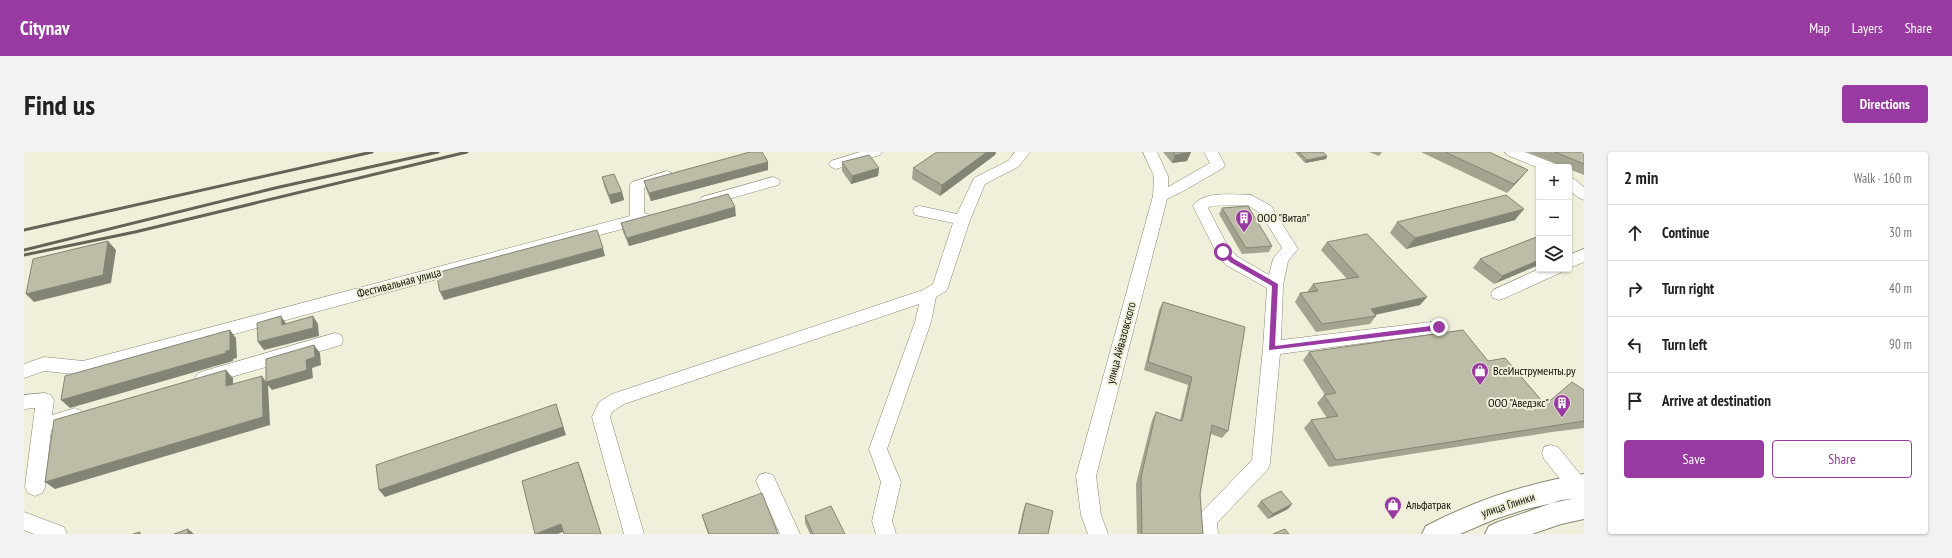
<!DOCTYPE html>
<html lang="en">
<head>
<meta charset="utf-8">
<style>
	:root { --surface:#fff; --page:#f2f2f2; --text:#222; --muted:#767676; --line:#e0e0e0; --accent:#9939a2 }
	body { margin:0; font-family:"PT Sans Narrow",sans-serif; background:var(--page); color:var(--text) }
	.controls { position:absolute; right:12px; top:12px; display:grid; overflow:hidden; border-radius:4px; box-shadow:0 1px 3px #0004 }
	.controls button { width:36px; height:36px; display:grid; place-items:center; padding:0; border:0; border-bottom:1px solid var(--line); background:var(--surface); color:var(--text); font:20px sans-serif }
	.stop { position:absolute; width:12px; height:12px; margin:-9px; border:3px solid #9939a2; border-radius:50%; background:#fff }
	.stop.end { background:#9939a2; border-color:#fff; box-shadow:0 1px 4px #0008 }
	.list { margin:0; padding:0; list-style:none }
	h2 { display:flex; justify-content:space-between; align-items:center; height:52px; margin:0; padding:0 16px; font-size:17px }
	h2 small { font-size:13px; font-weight:400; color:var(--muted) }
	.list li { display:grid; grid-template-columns:26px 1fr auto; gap:12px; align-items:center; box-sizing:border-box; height:56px; padding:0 16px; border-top:1px solid var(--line) }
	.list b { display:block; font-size:15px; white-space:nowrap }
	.list em { font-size:13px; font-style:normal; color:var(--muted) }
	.actions { display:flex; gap:8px; padding:12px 16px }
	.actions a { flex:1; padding:9px 0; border:1px solid var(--accent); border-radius:4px; text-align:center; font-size:14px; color:var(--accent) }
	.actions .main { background:var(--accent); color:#fff }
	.icon { flex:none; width:22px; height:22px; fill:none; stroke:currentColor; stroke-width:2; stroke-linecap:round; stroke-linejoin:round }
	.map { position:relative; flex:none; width:1560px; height:382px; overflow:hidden; border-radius:4px }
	header { display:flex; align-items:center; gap:24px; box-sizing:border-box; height:56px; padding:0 20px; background:var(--accent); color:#fff }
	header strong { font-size:19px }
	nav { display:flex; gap:22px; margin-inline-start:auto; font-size:14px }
	.intro { display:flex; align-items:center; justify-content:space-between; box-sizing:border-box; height:96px; padding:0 24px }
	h1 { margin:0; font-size:28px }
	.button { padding:10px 18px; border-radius:4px; background:var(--accent); color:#fff; font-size:14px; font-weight:700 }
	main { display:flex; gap:24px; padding:0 24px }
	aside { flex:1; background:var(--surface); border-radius:4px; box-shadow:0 1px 3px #0004 }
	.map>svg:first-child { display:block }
</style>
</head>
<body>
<header>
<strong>Citynav</strong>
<nav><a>Map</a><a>Layers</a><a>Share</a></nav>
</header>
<div class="intro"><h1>Find us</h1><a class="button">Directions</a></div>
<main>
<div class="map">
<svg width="1560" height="382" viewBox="0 0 1560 382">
	<rect width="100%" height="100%" fill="#f0efd9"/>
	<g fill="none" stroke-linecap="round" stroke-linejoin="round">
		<defs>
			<path id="minor" d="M836,0H858L856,3L812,17L807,15L805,12L807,9Z
				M991,0H1006L994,15L961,32L946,68L924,135L922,139L912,145L907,170L863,297L877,330L868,369L872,382H852L848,369L857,330L845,297L891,170L895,152L600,252L588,260L586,265L620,382H600L568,265L575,250L588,242L899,138L909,132L929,71L891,63L889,59L891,55L896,54L933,62L950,26L984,9Z
				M1119,0H1133L1144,24V35L1186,11L1180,0H1194L1201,13L1199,16L1161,38L1143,47L1072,324L1077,363L1084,382H1064L1057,363L1052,324L1129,44L1130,24Z
				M1481,0H1501L1532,12L1534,15L1515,16L1483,3Z
				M643,19L648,21L650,24L648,27L620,36V61L624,62L626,66L624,70L59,223L20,219L0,226V212L20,205L59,209L606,64V33L608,30Z
				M749,25L754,27L756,30L754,33L683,53L678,51L676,48L678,45Z
				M1545,25L1550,27L1560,35V48L1555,46L1545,38Z
				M1227,43L1247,54L1274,97L1264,109L1259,133L1257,188L1415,169L1421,170L1423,175L1421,180L1415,181L1256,202L1246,311L1244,317L1193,371L1194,382H1174L1173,368L1176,362L1228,308L1239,196L1243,136L1202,113L1194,104L1169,54C1179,38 1211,43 1227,43ZM1224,53L1237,62L1258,96L1249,107L1245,123L1214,105L1205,97L1184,56L1187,54Z
				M1560,97V110L1545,116V103Z
				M1515,117H1538L1536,121L1481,146L1475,148L1469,146L1467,142L1469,138Z
				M311,181L317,183L319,188L317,193L180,233L174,231L171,226L174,221L180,219Z
				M21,241L27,243L30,248L28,263L51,256L57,259L60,264L57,269L27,278L21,335L18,341L11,344L4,341L1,335L11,256L0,257V243Z
				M1527,293L1534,295L1560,327V351L1553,348L1520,307L1518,301L1520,295Z
				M742,321L749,323L776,382H756L732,329L735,323Z
				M0,360L40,375L43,382H10L0,378Z"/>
			<path id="highway" d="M1560,322V344L1502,357L1471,367L1436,382H1398L1402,374C1452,348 1504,331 1560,322Z
				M1560,345V367L1537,372L1508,382H1461L1465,374L1474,370L1537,348Z"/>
		</defs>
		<use href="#minor" stroke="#888773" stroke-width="1"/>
		<use href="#highway" stroke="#888773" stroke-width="2"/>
		<use href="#minor" fill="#fff" fill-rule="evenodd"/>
		<use href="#highway" fill="#fff" fill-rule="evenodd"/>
		<path stroke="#646356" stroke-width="3" d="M0,78L348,0
			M0,98L251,36L414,0
			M0,103L111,80L443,0"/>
	</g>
	<path fill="#a3a390" d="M913,0H972L971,3L916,44L888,27L889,16Z
		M1139,0H1167L1163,9L1148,11Z
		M1271,0H1299L1303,4L1302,7L1281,11Z
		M1345,0H1358L1355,4Z
		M1397,0H1465L1504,18L1483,41Z
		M1503,0H1560V23L1545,17V15H1540Z
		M818,10L855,16L854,24L827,32L818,19Z
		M744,18L627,49L622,37L620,29Z
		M578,25L598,40L600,48L587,52L580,34Z
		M1198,56L1248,94L1245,100L1218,102L1195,62Z
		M712,64L605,94L599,80L597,71Z
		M1491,68L1382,97L1366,81L1373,70Z
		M1515,84L1470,132L1449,116L1456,107Z
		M1303,90L1403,145L1396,153L1351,163L1352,164L1346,172L1292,180L1271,150L1276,141L1283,140L1289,132L1323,127L1297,98Z
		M1139,150L1204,279L1198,286L1187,282L1176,342L1179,382H1113L1112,332L1128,268L1132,260L1156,268L1164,233L1120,218L1135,158Z
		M1285,200L1464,209L1518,249L1527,248L1560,238V276L1528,280L1305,315L1280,276L1287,268L1303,266L1293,251L1300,243H1301L1279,208Z
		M1237,349L1268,352L1264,357L1244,367L1233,354Z
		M1002,351L1024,382H994L999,359Z
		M678,363L754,382H684L680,370Z
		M781,364L821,382H786L781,371Z"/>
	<path fill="#848475" d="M963,0H972L971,3L916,44L918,33Z
		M1167,0L1163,9L1148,11L1151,3Z
		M1303,4L1302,7L1281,11L1283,8Z
		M744,10V18L627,49L625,41Z
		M855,16L854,24L827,32L828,24Z
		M1504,18L1497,26L1483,41L1490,32Z
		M598,40L600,48L587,52L585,43Z
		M711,55L712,64L605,94L603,86Z
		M1500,57L1491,68L1382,97L1391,86Z
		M84,89L92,98L87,131L10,150L2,142Z
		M579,96L581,104L420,148L416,140Z
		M1515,108V113L1470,132L1478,124Z
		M1403,145L1396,153L1340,165L1347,157Z
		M257,164L263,173H258Z
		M289,164L294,172L295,184L240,198L234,190Z
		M206,178L212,186L213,206L209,207V209L46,256L37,248Z
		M290,193L296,201L297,213L288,216L289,226L248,238L244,233L246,273L31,337L21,330L238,224L242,230L282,208Z
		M202,218L209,226V242L202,234Z
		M532,252L542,283L361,345L355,338Z
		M554,310L557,317L577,382Z
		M1268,352L1264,357L1244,367L1249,362Z
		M537,372L541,379L534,382H511Z
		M164,377L170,382H164Z"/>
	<path fill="#bdbda7" stroke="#848475" d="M726,0H738L744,10L625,41L620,29Z
		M913,0H963L918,33L889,16Z
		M1149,0H1167L1151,3Z
		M1275,0H1299L1303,4L1283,8Z
		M1421,0H1465L1504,18L1490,32Z
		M1531,0H1560V12Z
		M845,3L855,16L828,24L818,10Z
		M590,22L598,40L585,43L578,25Z
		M704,42L711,55L603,86L597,71Z
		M1482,43L1500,57L1391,86L1373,70Z
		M1224,54L1248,94L1222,96L1198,56Z
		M573,78L579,96L416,140L412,121Z
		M1343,82L1403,145L1347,157L1352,164L1298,172L1276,141L1294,139L1289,132L1335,125L1303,90Z
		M1515,84V108L1478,124L1456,107Z
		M84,89L79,123L2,142L9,107Z
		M1139,150L1221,175L1204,279L1188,273L1176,342L1179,382H1118L1117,325L1132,260L1158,269L1168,225L1124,210Z
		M257,164L258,173L289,164V176L234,190L233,171Z
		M206,178V198L202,199V201L37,248L41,224Z
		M1439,178L1464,209L1481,206L1518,249L1527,248L1548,230L1560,238V269L1312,308L1287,268L1314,264L1300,243L1312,241L1285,200Z
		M290,193L291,205L282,208L283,218L242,230V207Z
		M202,218V234L238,224L239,265L21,330L30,268Z
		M532,252L539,275L355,338L352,313Z
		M554,310L577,382H540L537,372L511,382L498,329Z
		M1257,339L1268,352L1249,362L1237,349Z
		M738,341L754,382H685L678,363Z
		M1002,351L1029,359L1024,382H995Z
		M807,354L821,382H789L781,364Z
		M164,377V382H150Z
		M1261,377L1265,382H1249Z
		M116,380V382H109Z"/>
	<path fill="#9939a2" d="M1197,98H1201L1210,107L1254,132L1251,194L1415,173L1418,175L1415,178L1245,198L1248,134L1206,110L1197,101Z"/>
	<defs>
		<symbol id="building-pin" viewBox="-11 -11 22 30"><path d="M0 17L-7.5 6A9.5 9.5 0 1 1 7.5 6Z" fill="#9939a2" stroke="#f0efd9"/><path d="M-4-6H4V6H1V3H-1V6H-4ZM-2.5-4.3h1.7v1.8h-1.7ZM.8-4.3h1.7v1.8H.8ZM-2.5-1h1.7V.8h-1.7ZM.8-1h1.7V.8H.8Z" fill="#fff"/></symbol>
		<symbol id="shop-pin" viewBox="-11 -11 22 30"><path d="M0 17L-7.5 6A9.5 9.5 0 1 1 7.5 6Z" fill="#9939a2" stroke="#f0efd9"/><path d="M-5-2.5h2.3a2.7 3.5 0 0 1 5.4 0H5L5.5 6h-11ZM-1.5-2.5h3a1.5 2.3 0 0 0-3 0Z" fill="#fff"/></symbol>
	</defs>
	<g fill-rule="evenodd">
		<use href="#building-pin" x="1210" y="56" width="20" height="27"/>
		<use href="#shop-pin" x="1446" y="209" width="20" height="27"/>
		<use href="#building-pin" x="1528" y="241" width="20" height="27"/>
		<use href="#shop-pin" x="1359" y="343" width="20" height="27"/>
	</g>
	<g text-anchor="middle" stroke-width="4" stroke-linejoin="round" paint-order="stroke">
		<g font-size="12" fill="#0f0f07" stroke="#f0efd9" text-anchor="start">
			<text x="1233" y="70">ООО "Витал"</text>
			<text x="1469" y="223">ВсеИнструменты.ру</text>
			<text x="1525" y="255" text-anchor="end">ООО "Аведэкс"</text>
			<text x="1382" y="357">Альфатрак</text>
		</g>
		<g font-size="12" fill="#0f0f07" stroke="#f0efd9">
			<text transform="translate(375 131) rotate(-15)" y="4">Фестивальная улица</text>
			<text transform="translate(1097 191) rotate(-75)" y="4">улица Айвазовского</text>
			<text transform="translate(1484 353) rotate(-18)" y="4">улица Глинки</text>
		</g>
	</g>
</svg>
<div class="controls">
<button>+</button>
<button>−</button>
<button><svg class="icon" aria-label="layers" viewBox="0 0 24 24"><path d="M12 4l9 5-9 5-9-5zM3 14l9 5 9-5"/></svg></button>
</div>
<div class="stop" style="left:1199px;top:100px"></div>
<div class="stop end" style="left:1415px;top:175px"></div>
</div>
<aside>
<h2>2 min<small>Walk · 160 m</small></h2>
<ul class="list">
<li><svg class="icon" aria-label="ahead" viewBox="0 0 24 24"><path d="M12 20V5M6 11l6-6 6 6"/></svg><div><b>Continue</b></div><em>30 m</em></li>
<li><svg class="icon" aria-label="right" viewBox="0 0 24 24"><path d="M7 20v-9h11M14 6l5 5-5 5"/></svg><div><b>Turn right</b></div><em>40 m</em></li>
<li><svg class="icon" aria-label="left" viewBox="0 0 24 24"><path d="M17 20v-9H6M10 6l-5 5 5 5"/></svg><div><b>Turn left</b></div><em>90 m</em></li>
<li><svg class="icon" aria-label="arrive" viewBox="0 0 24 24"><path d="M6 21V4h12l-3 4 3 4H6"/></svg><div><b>Arrive at destination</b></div></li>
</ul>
<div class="actions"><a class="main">Save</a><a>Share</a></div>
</aside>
</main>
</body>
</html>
